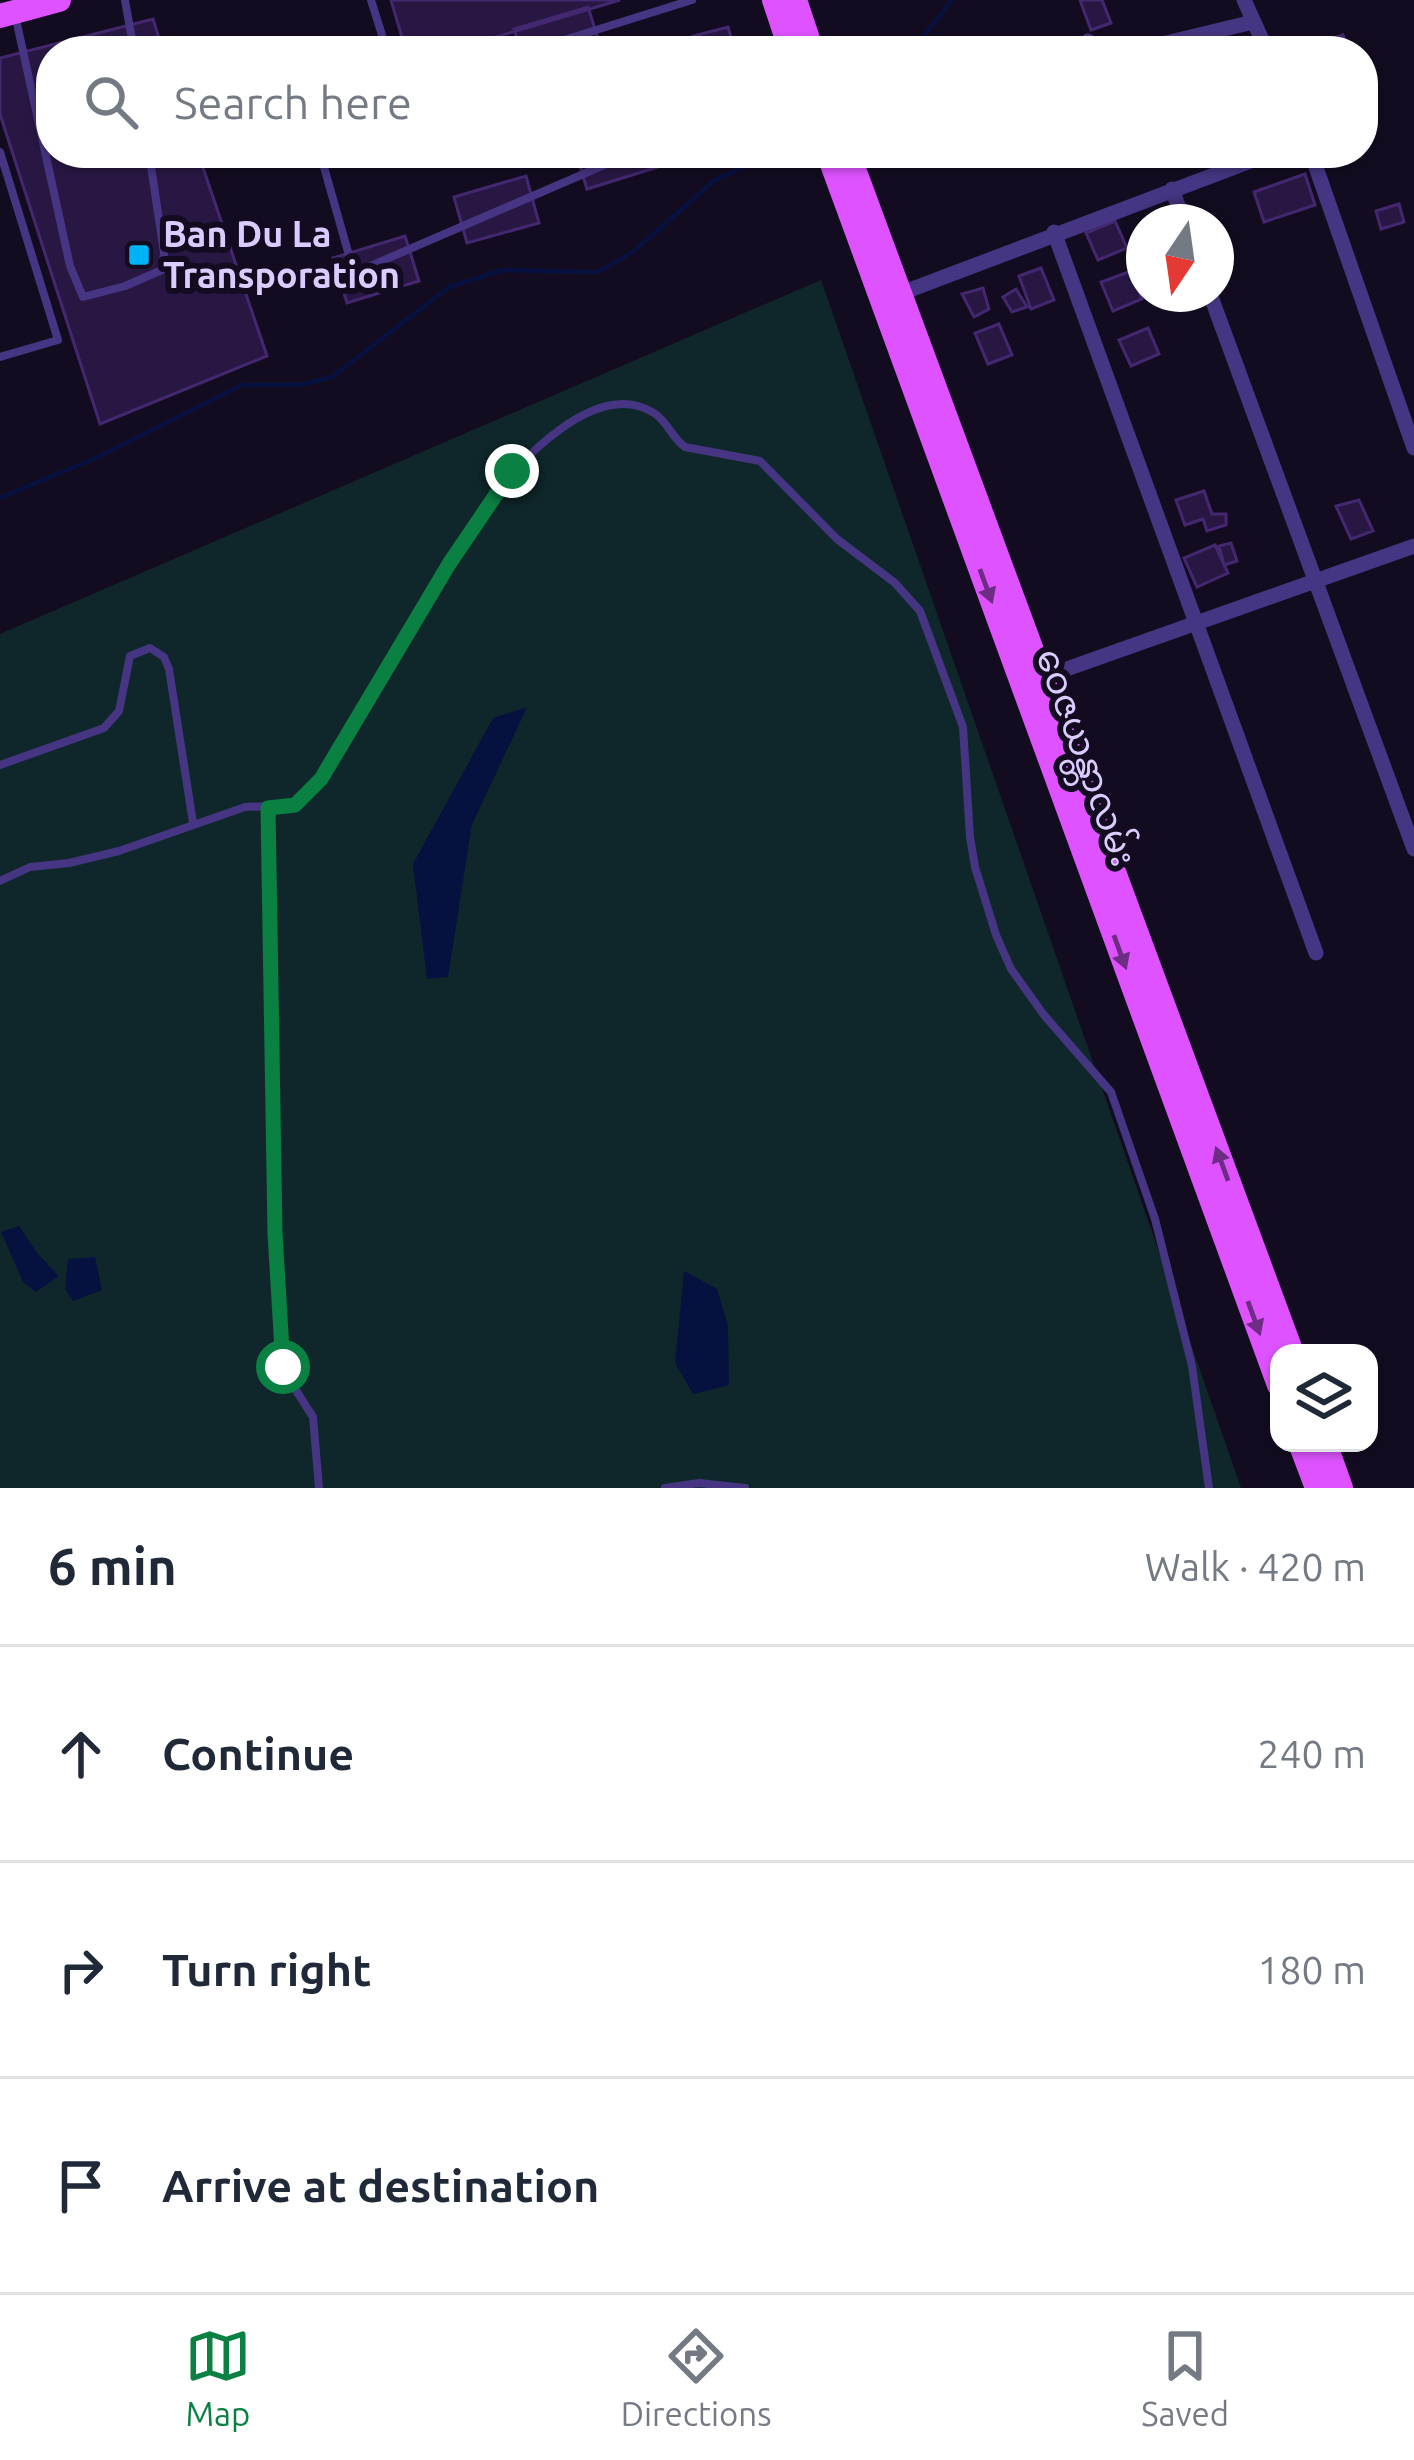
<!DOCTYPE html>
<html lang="en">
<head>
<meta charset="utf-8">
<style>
	:root { --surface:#fff; --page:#f6f6f7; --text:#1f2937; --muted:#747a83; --line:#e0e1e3; --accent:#0b8043 }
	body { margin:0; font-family:Ubuntu,"Noto Sans Myanmar",sans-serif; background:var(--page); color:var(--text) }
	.controls { position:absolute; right:36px; bottom:36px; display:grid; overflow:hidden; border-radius:24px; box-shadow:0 3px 9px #0004 }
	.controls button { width:108px; height:108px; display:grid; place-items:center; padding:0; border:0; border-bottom:3px solid var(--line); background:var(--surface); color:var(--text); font:60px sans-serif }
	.compass { position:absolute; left:1126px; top:204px; width:108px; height:108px; border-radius:50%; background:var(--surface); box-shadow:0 3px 9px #0004; rotate:193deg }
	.stop { position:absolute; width:36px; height:36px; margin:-27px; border:9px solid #0b8043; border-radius:50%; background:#fff }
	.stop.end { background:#0b8043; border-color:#fff; box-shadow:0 3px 12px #0008 }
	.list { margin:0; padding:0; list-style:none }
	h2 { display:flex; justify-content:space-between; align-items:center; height:156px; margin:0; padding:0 48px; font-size:51px }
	h2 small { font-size:39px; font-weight:400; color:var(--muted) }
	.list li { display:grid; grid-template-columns:78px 1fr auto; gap:36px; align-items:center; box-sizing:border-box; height:216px; padding:0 48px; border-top:3px solid var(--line) }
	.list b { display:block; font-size:45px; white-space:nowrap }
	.list em { font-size:39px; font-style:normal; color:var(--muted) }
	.icon { flex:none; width:66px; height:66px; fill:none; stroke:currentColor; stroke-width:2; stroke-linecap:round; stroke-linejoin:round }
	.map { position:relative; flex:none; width:1414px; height:1488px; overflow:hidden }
	.search { position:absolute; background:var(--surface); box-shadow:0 3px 9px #0004; left:36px; right:36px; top:36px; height:132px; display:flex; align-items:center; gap:30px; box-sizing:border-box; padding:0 42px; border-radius:48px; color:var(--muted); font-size:45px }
	.sheet { height:804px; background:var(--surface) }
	nav { display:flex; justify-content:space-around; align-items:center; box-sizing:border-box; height:168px; border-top:3px solid var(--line); background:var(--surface); font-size:33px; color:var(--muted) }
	nav a { display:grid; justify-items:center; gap:6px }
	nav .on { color:var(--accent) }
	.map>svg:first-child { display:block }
</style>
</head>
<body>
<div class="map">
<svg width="1414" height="1488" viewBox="0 0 1414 1488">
	<rect width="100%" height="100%" fill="#130c21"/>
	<path fill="#0f272b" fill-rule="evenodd" d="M821,280L1241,1488H0V634ZM526,709L472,824L493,719Z"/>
	<path fill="#07113f" d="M527,707L472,824L448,977L427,979L413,864L493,718Z
		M19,1226L38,1254L59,1276L36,1292L23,1282L1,1232Z
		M95,1257L102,1290L73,1301L65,1289L68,1259Z
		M684,1271L717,1289L728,1325L729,1385L693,1394L675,1363Z"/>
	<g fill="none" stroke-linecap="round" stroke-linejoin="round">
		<path stroke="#07113f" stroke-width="4.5" d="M912,51L952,0
			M0,498L98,457L242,385H299L332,377L449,287L502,270L598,272L633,252L715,180L775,153"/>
	</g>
	<path fill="#281743" stroke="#432870" stroke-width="3" d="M391,0H620L449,51H406Z
		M1080,0H1102L1111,23L1091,30Z
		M588,7L600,45L609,43L612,51H521L514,29Z
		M153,19L163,51H51V153H198L267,356L100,424L0,114V58Z
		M728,27L735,51H697L693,36Z
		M1343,35L1348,51H1300L1299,49Z
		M576,153H654L658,167L587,189Z
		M1305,174L1315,205L1264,222L1254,192Z
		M526,176L539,223L467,243L454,197Z
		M1399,204L1404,222L1381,229L1376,211Z
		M1115,221L1127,248L1098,260L1086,233Z
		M405,236L419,281L347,303L333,258Z
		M1041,268L1054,300L1031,309L1019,276Z
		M1131,271L1142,299L1113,311L1101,282Z
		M983,288L989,309L974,317L962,294Z
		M1016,289L1027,307L1012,312L1003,297Z
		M999,324L1012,355L988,364L975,333Z
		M1148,328L1159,354L1131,366L1119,340Z
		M1204,491L1212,514H1226V525L1207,531L1203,519L1185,525L1176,500Z
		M1359,500L1373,531L1351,539L1336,506Z
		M1231,543L1237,561L1224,565L1219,546Z
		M1215,545L1228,573L1197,587L1184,558Z"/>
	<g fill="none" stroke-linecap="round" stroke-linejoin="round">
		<path stroke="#463582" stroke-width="8" d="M125,0L134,51
			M371,0L387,51
			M16,19L70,266L83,297L125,286L162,270L164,253L149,153
			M529,51L692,0
			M0,152L58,340L0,357
			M320,153L354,273L632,153
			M0,765L104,728L119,711L130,656L150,648L164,657L169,669L193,823
			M268,809L280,1348L290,1381L313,1417L319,1488
			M0,881L30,867L69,863L119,851L245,807L294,805L321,779L487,503C518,463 596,376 654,413C667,421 672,438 685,447L760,461L837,539L895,583L920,611L963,727L970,837L975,867L996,935L1011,969L1044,1015L1111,1092L1155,1219L1192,1366L1209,1488
			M665,1488L699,1483L745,1488"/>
		<path stroke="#463582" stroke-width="15" d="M1244,0L1267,51
			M1088,41L1100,51
			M1133,51L1253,22
			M1311,153L1414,448
			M1172,189L1184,222
			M1054,232L1316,953
			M899,294L1272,153
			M1210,294L1414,849
			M1044,677L1414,546"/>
		<path stroke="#de53ff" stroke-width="24" d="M774,0L791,51
			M795,0L812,51
			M0,16L59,0
			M828,153L1279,1385
			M848,153L1292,1353
			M1300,1443L1317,1488
			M1325,1443L1341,1488"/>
	</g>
	<defs><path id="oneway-solid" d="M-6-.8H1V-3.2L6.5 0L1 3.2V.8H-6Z" transform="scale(3)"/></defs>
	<g fill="#6e2c85">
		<use href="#oneway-solid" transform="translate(986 586) rotate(70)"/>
		<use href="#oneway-solid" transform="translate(1120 952) rotate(70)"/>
		<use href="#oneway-solid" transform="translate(1222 1164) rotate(-110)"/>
		<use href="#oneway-solid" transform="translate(1254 1318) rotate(70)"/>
	</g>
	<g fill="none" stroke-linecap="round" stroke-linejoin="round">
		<path stroke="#0b8043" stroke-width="15" d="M283,1367L275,1233L268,808L295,805L321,779L449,564L512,471"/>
	</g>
	<rect fill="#00b2f7" stroke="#130c21" stroke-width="4.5" x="127" y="243" width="24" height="24" rx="6"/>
	<g text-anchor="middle" stroke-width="12" stroke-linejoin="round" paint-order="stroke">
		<g font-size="36" font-weight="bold" fill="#dbccff" stroke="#130c21" text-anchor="start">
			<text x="163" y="247">Ban Du La<tspan x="163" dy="41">Transporation</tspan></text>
		</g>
		<g font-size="36" fill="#dbccff" stroke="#130c21">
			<text transform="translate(1087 757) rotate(70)" y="13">ဝေဇယန္တာလမ်း</text>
		</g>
	</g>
</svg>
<div class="controls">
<button><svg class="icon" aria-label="layers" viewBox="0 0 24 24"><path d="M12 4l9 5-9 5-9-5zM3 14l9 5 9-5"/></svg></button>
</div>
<svg class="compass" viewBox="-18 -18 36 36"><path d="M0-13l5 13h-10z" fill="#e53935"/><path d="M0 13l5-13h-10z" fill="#747a83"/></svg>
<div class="stop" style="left:283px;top:1367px"></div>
<div class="stop end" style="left:512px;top:471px"></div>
<div class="search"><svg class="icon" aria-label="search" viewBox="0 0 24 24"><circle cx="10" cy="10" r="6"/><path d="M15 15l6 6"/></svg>Search here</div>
</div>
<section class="sheet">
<h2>6 min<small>Walk · 420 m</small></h2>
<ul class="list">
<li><svg class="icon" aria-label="ahead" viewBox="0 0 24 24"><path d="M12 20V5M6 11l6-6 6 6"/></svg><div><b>Continue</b></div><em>240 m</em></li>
<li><svg class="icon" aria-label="right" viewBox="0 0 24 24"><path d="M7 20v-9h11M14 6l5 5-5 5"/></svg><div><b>Turn right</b></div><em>180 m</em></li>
<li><svg class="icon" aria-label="arrive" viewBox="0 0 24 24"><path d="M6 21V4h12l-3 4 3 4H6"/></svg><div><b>Arrive at destination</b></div></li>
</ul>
</section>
<nav>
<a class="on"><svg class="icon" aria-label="map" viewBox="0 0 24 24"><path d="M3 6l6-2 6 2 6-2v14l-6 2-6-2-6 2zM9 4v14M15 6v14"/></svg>Map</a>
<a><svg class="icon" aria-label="directions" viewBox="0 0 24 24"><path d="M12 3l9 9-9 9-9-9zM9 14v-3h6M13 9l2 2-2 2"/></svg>Directions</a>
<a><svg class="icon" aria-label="saved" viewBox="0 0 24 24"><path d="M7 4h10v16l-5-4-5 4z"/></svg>Saved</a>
</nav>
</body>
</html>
